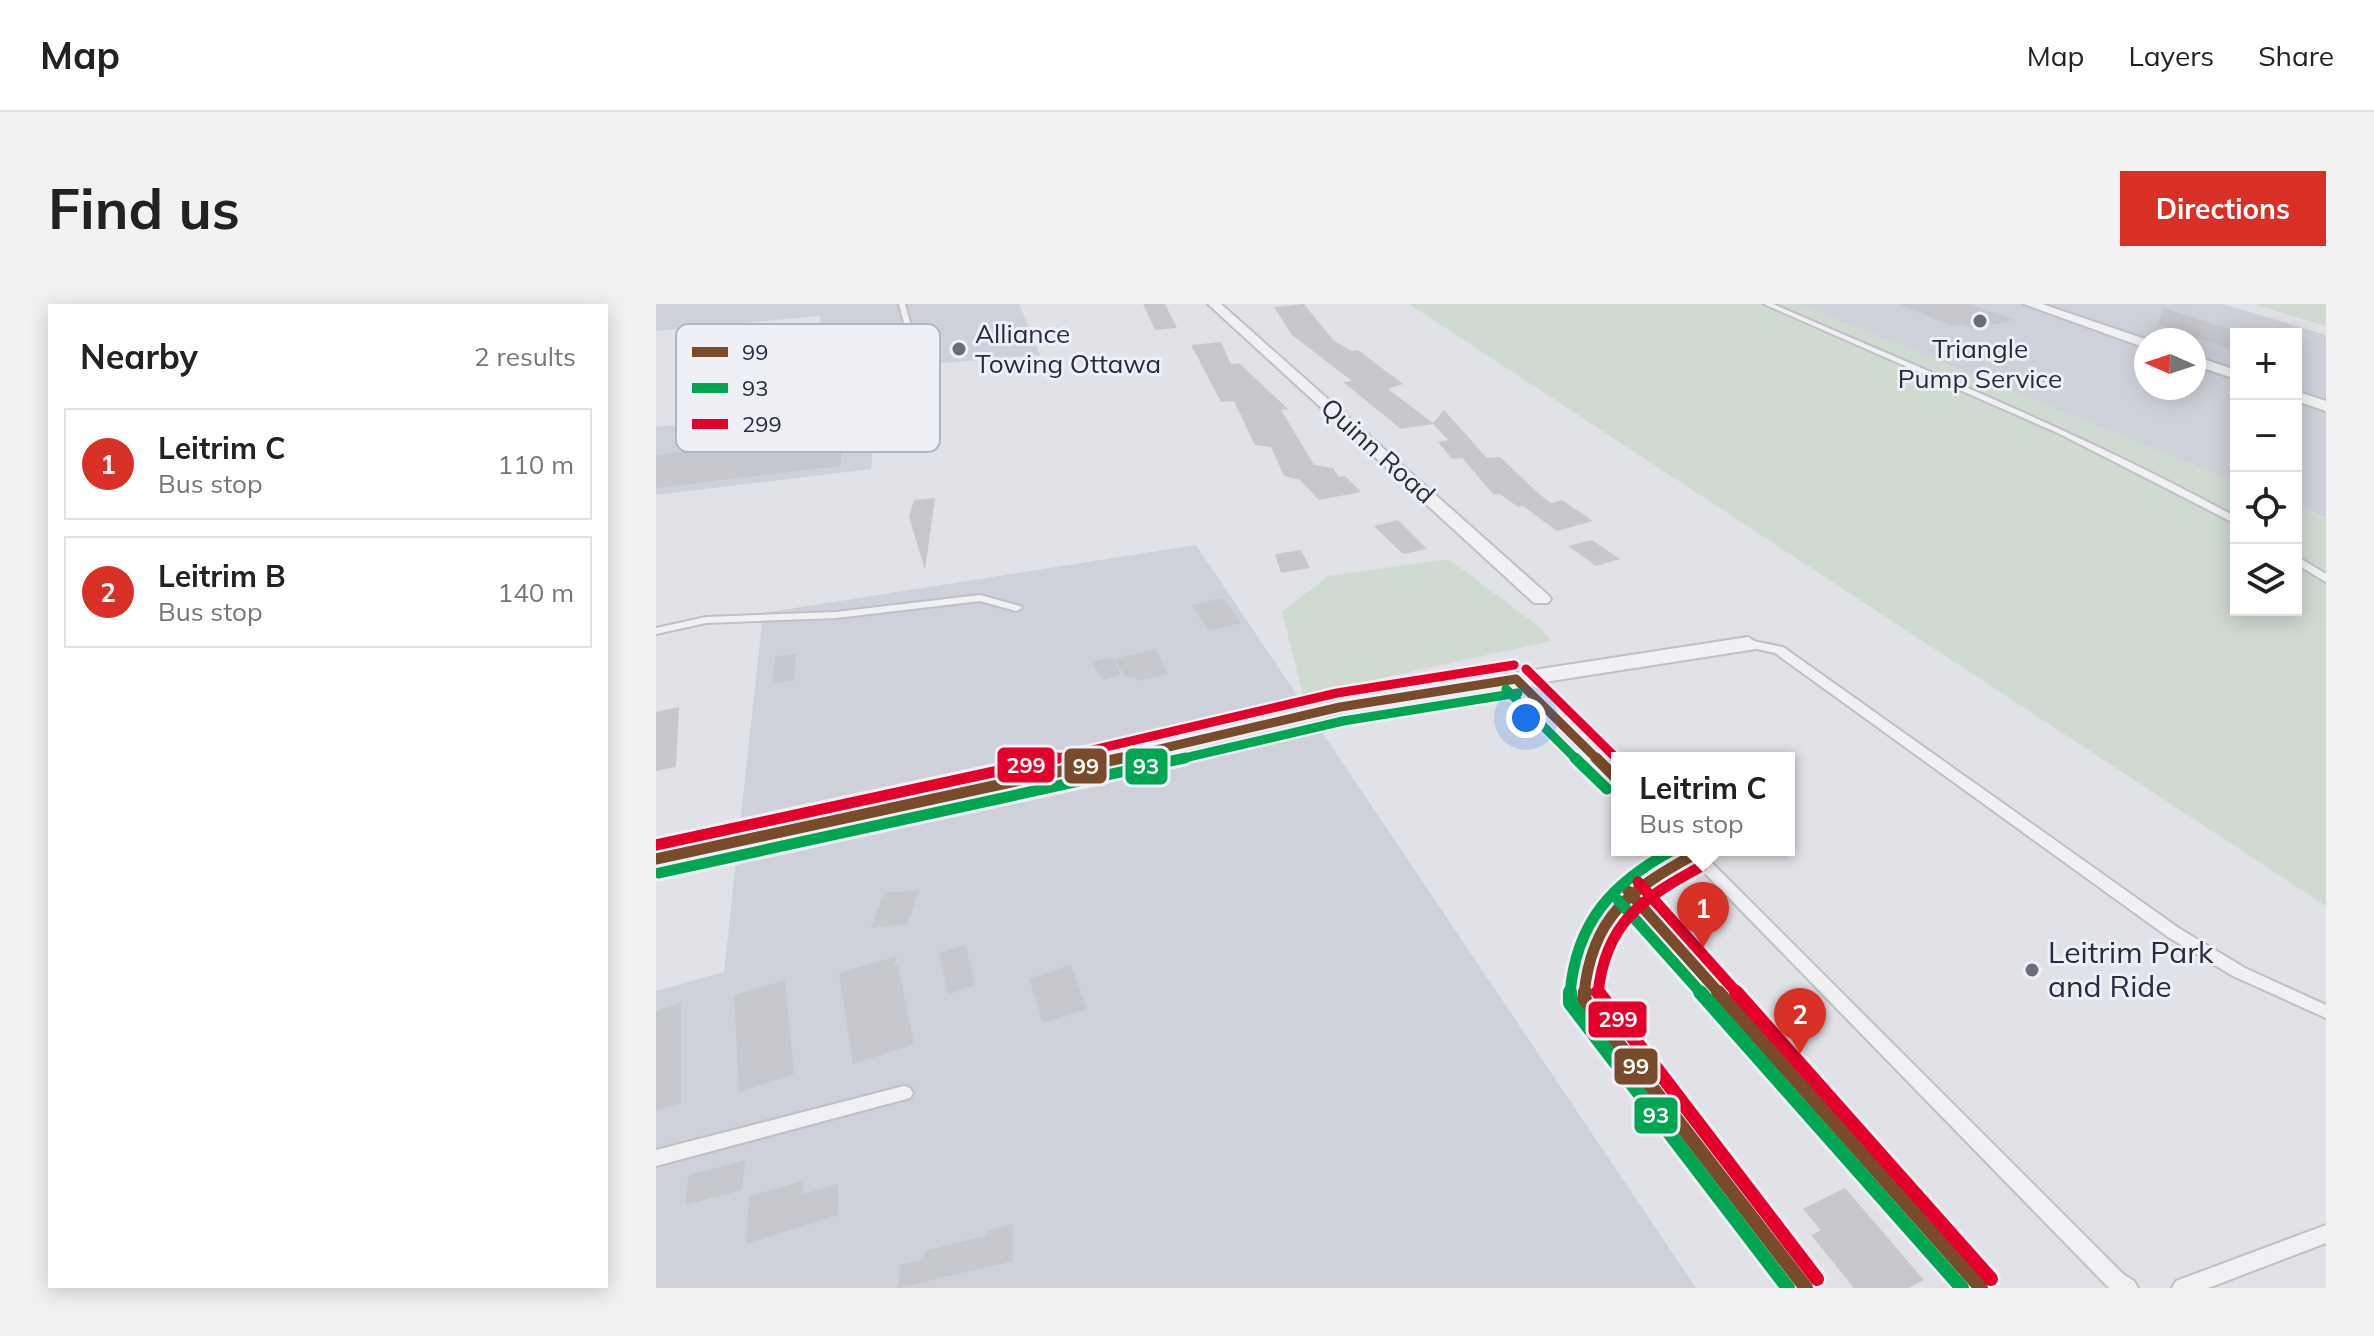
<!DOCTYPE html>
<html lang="en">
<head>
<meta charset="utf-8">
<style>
	:root { --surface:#fff; --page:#f2f2f2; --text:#222; --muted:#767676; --line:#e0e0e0; --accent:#d93025 }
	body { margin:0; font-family:Mulish,sans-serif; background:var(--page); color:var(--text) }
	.controls { position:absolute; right:24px; top:24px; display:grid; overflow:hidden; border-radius:0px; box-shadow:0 4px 20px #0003 }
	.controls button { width:72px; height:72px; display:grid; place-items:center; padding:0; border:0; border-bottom:2px solid var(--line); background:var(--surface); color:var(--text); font:40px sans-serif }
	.compass { position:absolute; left:1478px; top:24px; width:72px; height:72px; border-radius:50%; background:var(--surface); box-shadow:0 4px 20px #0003; rotate:273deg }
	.you { position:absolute; left:870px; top:414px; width:28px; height:28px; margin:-20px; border:6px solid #fff; border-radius:50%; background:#1a73e8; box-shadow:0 0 0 12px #1a73e833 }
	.badge { display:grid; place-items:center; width:52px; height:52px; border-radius:50%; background:var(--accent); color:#fff; font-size:26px; font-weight:700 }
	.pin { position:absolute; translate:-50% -66px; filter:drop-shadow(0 2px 4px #0008) }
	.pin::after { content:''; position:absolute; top:42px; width:28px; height:24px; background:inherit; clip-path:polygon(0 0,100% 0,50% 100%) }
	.popup { position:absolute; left:955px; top:448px; width:184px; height:104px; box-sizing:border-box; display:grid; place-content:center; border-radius:0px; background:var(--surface); filter:drop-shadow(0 2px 6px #0005); font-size:26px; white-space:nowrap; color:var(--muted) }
	.popup b { font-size:30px; color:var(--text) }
	.popup::after { content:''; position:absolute; left:50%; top:100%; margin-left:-16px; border:16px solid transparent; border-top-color:var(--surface) }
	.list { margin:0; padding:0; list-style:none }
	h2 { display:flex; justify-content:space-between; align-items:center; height:104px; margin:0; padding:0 32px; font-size:34px }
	h2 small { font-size:26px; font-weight:400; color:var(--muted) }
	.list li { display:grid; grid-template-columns:52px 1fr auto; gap:24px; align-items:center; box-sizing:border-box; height:112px; margin:0 16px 16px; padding:0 16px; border:2px solid var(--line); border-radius:0px }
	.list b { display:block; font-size:30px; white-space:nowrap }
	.list p { margin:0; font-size:26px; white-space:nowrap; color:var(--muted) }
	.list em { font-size:26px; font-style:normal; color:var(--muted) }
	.icon { flex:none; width:44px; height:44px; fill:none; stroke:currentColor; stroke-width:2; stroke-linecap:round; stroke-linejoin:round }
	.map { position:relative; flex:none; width:1670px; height:984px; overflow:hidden; border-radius:0px }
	header { display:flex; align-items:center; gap:48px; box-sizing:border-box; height:112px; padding:0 40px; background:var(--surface); border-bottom:2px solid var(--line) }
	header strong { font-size:38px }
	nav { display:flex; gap:44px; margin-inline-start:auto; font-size:28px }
	.intro { display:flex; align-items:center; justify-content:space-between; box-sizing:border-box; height:192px; padding:0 48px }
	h1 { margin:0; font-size:56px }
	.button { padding:20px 36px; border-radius:0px; background:var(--accent); color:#fff; font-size:28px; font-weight:700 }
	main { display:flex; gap:48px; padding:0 48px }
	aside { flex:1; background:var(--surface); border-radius:0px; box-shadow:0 4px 20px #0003 }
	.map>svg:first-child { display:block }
</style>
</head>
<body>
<header>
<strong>Map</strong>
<nav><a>Map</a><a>Layers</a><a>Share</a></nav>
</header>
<div class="intro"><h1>Find us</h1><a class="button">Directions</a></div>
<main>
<aside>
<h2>Nearby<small>2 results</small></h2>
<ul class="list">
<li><span class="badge">1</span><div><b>Leitrim C</b><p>Bus stop</p></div><em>110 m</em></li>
<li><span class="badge">2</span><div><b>Leitrim B</b><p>Bus stop</p></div><em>140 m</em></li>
</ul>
</aside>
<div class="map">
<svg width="1670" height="984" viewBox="0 0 1670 984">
	<rect width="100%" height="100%" fill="#e1e2e7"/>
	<path fill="#ced1da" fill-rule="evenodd" d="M0,0H363L384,51L170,69L164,12L0,27Z
		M1143,0H1567L1670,31V214L1640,202V30H1580V178ZM1490,36H1538V84H1490Z
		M222,97L215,165L0,191V123Z
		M540,241L1040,984H0V687L68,668L107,309Z"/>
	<path fill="#cfdad1" d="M753,0H1143L1580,178V306H1640V202L1670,215V602Z
		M1597,0H1670V22Z
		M793,255L885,324L895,337L647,391L626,308L672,272Z"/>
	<path fill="#c7c8ce" d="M487,0H509L521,24L499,26Z
		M648,0L678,37L696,47L702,46L747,80L732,85L777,119L788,106L831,154L844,153L882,189L895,199L906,196L937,217L901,227L867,202L862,203L844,190L838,191L806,154L796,155L782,138L792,136L777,120L745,125L687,78L696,77L636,31L618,3Z
		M1243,0H1313L1359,16L1316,24L1306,20L1296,22Z
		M1508,4L1580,27V47L1502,21Z
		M202,19L212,44L191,46L183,22Z
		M565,38L575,60L583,59L632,105L625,106L658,161L677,164L683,173L689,172L705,188L663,196L644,176L628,172L615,143L599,141L578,97L565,98L535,41Z
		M189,129L184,162L0,184V151Z
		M279,194L269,266L253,213L258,196Z
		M742,216L771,245L747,250L718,222Z
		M936,236L964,255L940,262L912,242Z
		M645,246L654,264L625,269L619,250Z
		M567,294L585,319L553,327L536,301Z
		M499,345L512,370L481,377L478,372L470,374L458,355Z
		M140,350L138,376L116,380L119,353Z
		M456,353L465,371L447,376L436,358Z
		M23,403L20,463L0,467V408Z
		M263,586L251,620L215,624L228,589Z
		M309,641L319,681L292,690L283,649Z
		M241,652L237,663L242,661L258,740L197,760L183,669Z
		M415,661L431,705L387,719L373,675Z
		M129,676L138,770L83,788L78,691Z
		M25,699V799L0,807V707Z
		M89,856L86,886L29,901L33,871Z
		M147,877V890L182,880V911L90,940L93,892Z
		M1189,884L1268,976L1253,984H1198L1155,931L1165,926L1147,905Z
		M357,920V957L242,984L244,961L268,955L269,947L331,931V927Z"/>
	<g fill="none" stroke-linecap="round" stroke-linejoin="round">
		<defs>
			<path id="service" d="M243,0H249L261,44L254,42Z
				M1108,0H1117C1273,68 1431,131 1580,213V220L1404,130Z
				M1640,252L1670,270V278L1640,260Z
				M324,291L364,302L366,304L360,307L324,297L180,314L50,319L0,330V324L50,313L180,308Z
				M1092,336L1127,343L1524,625L1589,664L1670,701V714L1577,672L1512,633L1119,349L1088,342L1086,340Z
				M860,371L864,372L961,467V479L956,478L856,378L854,375Z
				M1028,546L1044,547L1467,970L1478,977L1482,984H1453L1037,557L982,588L1332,977L1336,984H1312L972,597C950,621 938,661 937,694L1161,984H1137L920,695C921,657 938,606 969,583C987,569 1009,560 1029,549Z
				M248,782L254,784L257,789L254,794L0,862V846Z
				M1670,921V939L1552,984H1516L1520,977Z"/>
			<path id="minor" d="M552,0H565L892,291L895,295L892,299H878Z
				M1368,0H1386L1492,36L1490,44Z
				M1538,52L1580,66V75L1538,61Z
				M1640,87L1670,97V107L1640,97Z
				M1092,333L1103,340L1100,345L684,410L305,499L0,564V546L305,483L684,396Z"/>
		</defs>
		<use href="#service" stroke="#bfc0c5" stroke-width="4"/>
		<use href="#minor" stroke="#bfc0c5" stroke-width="4"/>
		<use href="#service" fill="#f1f1f3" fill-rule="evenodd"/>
		<use href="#minor" fill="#f1f1f3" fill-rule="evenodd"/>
		<defs>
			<path id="bus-1-far2" d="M860,375L942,456
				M457,456L684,403L860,375"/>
			<path id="bus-1-far1" d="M940,454L961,475
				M0,555L466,454
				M972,587L1064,690
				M928,690C936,612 974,586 1039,550"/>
			<path id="bus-1" d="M929,688L928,695L1150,984
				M1062,688L1325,984"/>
			<path id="bus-2-far2" d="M850,385L921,456
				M520,456L687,417L862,389"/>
			<path id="bus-2-far1" d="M919,454L951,485
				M3,569L529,454
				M962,596L1046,690
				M914,690C920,618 956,579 1017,546"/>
			<path id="bus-2" d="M914,688V699L1132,984
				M1044,688L1306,984"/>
			<path id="bus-3-far2" d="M870,365L961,455
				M394,456L681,389L858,361"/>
			<path id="bus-3-far1" d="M0,541L402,454
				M982,578L1082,690
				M942,690C949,618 987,594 1046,562"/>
			<path id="bus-3" d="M942,688L1161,975
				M1080,688L1335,975"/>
		</defs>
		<use href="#bus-1-far2" stroke="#eef0f6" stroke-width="14"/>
		<use href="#bus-1-far1" stroke="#eef0f6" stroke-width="17"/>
		<use href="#bus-1" stroke="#eef0f6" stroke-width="20"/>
		<use href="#bus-2-far2" stroke="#eef0f6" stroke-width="14"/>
		<use href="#bus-2-far1" stroke="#eef0f6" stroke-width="17"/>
		<use href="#bus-2" stroke="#eef0f6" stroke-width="20"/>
		<use href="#bus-3-far2" stroke="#eef0f6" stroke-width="14"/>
		<use href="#bus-3-far1" stroke="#eef0f6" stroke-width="17"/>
		<use href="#bus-3" stroke="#eef0f6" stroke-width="20"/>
		<use href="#bus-1-far2" stroke="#7a4b2a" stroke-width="9"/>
		<use href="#bus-1-far1" stroke="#7a4b2a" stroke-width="11"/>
		<use href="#bus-1" stroke="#7a4b2a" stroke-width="14"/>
		<use href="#bus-2-far2" stroke="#00a651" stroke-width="9"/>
		<use href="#bus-2-far1" stroke="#00a651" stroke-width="11"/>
		<use href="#bus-2" stroke="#00a651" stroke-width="14"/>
		<use href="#bus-3-far2" stroke="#e4002b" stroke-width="9"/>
		<use href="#bus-3-far1" stroke="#e4002b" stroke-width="11"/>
		<use href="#bus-3" stroke="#e4002b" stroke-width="14"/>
	</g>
	<g fill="#686c7b" stroke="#eef0f6" stroke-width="3">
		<circle cx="1324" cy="17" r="8"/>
		<circle cx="303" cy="45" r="8"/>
		<circle cx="1376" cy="666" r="8"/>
	</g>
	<g text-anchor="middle" stroke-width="6" stroke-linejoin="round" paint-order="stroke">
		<g font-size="26" fill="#272c41" stroke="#eef0f6" text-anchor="start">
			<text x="319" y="39">Alliance<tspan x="319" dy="30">Towing Ottawa</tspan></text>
			<text x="1324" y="54" text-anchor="middle">Triangle<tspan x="1324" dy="30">Pump Service</tspan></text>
		</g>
		<g font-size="26" fill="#272c41" stroke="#eef0f6">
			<text transform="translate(722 147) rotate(42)" y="9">Quinn Road</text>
		</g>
		<g font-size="30" fill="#272c41" stroke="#eef0f6" text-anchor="start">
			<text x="1392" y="659">Leitrim Park<tspan x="1392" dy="34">and Ride</tspan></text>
		</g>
	</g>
	<rect x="20" y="20" width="264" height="128" rx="12" fill="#eef0f6" stroke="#b2b5c0" stroke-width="2"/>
	<rect x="36" y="43" width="36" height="10" fill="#7a4b2a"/>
	<rect x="36" y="79" width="36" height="10" fill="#00a651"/>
	<rect x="36" y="115" width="36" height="10" fill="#e4002b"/>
	<g font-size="22" fill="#272c41">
		<text x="86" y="56">99</text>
		<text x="86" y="92">93</text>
		<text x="86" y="128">299</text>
	</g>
	<g stroke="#eef0f6" stroke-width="3">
		<rect x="340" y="442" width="60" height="38" rx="8" fill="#e4002b"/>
		<rect x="407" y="443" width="45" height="38" rx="8" fill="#7a4b2a"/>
		<rect x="468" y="443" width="45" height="39" rx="8" fill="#00a651"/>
		<rect x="931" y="696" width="61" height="39" rx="8" fill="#e4002b"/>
		<rect x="957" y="743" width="46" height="39" rx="8" fill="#7a4b2a"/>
		<rect x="977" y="792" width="46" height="39" rx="8" fill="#00a651"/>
	</g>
	<g font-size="22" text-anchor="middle" font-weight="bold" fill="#fff">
		<text x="370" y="469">299</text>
		<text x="430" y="470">99</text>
		<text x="490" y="470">93</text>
		<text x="962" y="723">299</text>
		<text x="980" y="770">99</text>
		<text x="1000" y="819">93</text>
	</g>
</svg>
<div class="controls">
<button>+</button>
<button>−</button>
<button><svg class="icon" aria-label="locate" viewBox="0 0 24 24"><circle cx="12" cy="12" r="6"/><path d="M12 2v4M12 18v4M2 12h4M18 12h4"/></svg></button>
<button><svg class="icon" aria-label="layers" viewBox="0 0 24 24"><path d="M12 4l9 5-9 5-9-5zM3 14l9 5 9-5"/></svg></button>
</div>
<svg class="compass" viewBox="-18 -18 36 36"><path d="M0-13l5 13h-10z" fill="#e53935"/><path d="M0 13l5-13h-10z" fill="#767676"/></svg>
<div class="you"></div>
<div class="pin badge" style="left:1047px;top:644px">1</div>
<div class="popup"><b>Leitrim C</b>Bus stop</div>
<div class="pin badge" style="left:1144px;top:750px">2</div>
</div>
</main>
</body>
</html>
